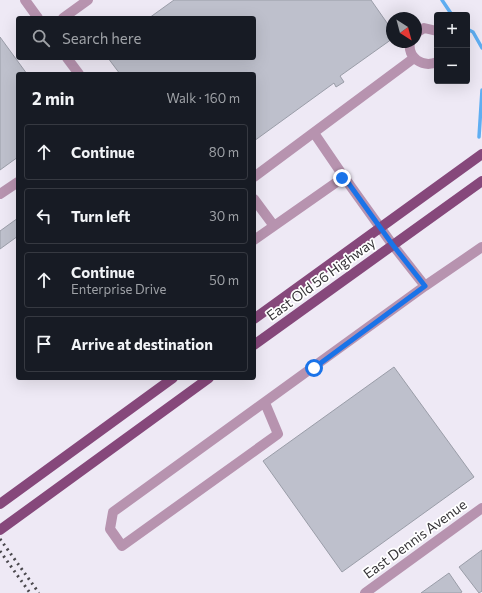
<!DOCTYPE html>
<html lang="en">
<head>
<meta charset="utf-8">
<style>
	:root { --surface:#171b24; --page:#242831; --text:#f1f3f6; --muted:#9ea1a6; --line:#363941 }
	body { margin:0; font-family:Commissioner,sans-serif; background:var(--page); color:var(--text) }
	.controls { position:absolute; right:12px; top:12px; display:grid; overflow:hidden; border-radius:4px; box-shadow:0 4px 16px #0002 }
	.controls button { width:36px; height:36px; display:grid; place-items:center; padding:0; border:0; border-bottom:1px solid var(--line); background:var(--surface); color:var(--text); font:20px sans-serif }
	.compass { position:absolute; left:386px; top:12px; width:36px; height:36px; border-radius:50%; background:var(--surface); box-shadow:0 4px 16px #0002; rotate:144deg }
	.stop { position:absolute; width:12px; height:12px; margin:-9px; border:3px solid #1a73e8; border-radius:50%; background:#fff }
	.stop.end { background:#1a73e8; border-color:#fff; box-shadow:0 1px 4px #0008 }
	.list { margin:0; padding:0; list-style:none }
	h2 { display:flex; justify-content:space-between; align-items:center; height:52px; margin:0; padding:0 16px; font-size:17px }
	h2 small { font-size:13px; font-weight:400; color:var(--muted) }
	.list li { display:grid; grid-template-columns:26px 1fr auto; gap:12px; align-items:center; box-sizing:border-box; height:56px; margin:0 8px 8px; padding:0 8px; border:1px solid var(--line); border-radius:4px }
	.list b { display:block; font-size:15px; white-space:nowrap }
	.list p { margin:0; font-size:13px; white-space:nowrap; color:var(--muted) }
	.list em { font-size:13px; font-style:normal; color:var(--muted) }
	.icon { flex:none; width:22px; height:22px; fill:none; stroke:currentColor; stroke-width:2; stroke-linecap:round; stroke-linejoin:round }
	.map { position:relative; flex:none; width:482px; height:593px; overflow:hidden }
	.search { position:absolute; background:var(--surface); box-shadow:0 4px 16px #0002; left:16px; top:16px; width:240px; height:44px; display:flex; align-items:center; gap:10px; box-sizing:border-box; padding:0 14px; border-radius:4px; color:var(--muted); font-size:15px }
	.panel { position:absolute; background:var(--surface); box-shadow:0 4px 16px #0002; left:16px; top:72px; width:240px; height:308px; border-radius:4px }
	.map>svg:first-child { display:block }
</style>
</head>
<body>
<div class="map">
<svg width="482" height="593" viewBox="0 0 482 593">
	<rect width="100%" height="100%" fill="#eee9f5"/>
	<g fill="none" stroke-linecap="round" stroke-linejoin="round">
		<path stroke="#5faef2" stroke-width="3.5" d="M442,0L452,15
			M467,29L473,32L482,48
			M479,137L482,90"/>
	</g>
	<path fill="#bec0cc" stroke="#9a9da8" d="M174,0H371L392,30V39L340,76L344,82L336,87L334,83L254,141V74H120L108,58H254V18H149Z
		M0,37L27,74H18V157L0,170Z
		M18,218V236L0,249V231Z
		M394,367L474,477L342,572L263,461Z
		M482,550V591L479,593L459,567Z
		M449,573L462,592L460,593H421Z"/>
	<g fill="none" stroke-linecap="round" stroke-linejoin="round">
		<path stroke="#b793af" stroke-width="10" d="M25,0L38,18
			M63,18L88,0
			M416,33L424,28L437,31
			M410,42C407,58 423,68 437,62
			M67,58L79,74
			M314,133L344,177
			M254,177L414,58
			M0,194L18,182
			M254,199L274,226
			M254,240L344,177L392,244L425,286L482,247
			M265,403L278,434L122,546L110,529L113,512L425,286
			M365,593L482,508"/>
		<path stroke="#86487b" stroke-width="10" d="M254,319L482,154
			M254,345L482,181
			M0,504L173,378
			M0,530L209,378"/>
		<path stroke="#4a484d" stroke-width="3" stroke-dasharray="2 4" stroke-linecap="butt" d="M0,539L39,593
			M0,551L30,593"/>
	</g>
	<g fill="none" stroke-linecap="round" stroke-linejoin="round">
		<path stroke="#1a73e8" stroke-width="5" d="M314,368L425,286L392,244L344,177L342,178"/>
	</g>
	<g text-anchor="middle" stroke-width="3.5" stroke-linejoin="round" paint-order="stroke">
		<g font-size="14" fill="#363438" stroke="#fff">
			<text transform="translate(321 279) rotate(-36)" y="5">East Old 56 Highway</text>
			<text transform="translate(415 539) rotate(-36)" y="5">East Dennis Avenue</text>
		</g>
	</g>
</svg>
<div class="controls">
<button>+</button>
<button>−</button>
</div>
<svg class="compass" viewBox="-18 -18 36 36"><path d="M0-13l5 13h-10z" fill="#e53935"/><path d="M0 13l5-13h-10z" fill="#9ea1a6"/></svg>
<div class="stop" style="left:314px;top:368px"></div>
<div class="stop end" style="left:342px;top:178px"></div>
<div class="search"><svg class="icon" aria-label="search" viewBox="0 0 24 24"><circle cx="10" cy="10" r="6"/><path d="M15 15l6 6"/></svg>Search here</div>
<section class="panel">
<h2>2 min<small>Walk · 160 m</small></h2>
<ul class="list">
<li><svg class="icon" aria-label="ahead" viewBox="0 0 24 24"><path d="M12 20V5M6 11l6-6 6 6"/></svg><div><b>Continue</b></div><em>80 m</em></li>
<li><svg class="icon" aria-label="left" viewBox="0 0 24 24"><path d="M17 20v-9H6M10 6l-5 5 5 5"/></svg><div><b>Turn left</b></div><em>30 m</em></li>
<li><svg class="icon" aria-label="ahead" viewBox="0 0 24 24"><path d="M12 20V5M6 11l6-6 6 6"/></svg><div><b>Continue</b><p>Enterprise Drive</p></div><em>50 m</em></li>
<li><svg class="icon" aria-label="arrive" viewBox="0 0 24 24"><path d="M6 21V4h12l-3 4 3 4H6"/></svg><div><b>Arrive at destination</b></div></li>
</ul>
</section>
</div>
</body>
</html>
